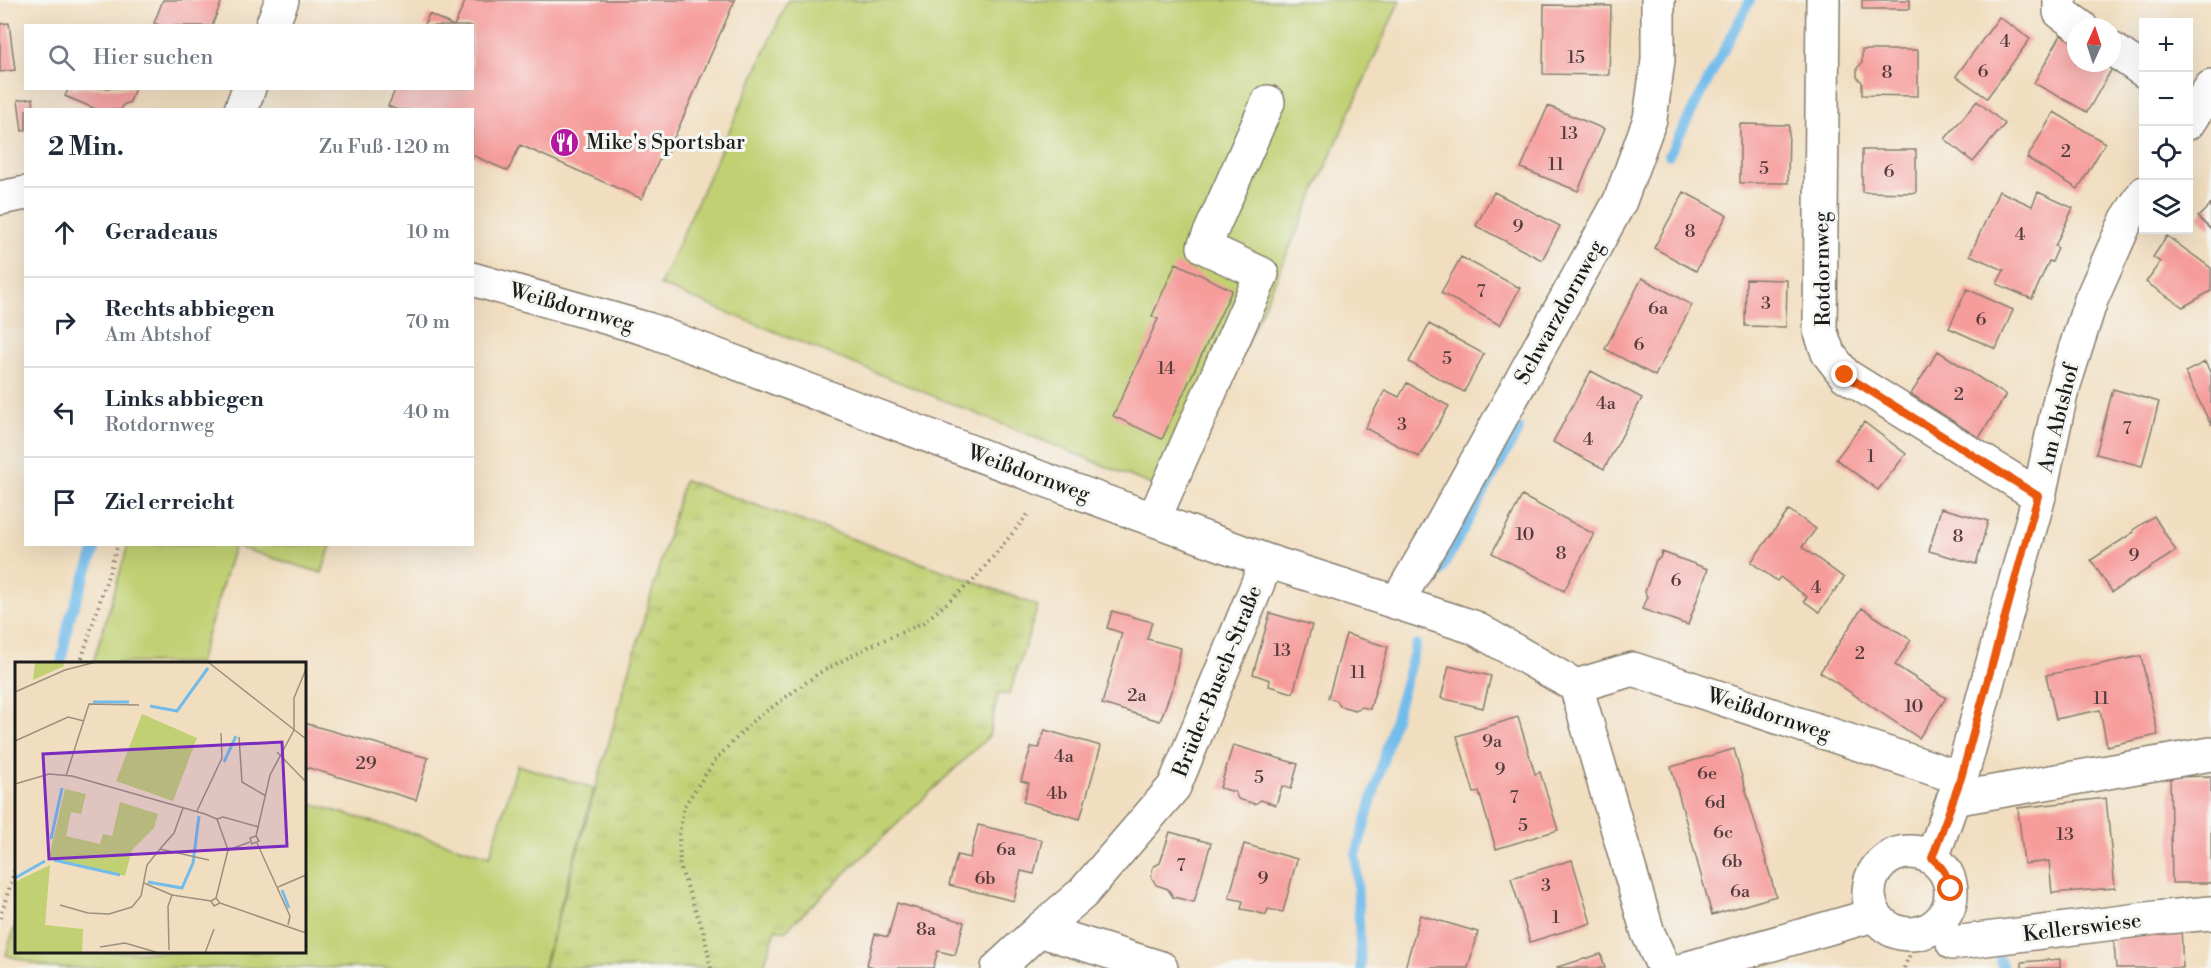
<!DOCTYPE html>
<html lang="de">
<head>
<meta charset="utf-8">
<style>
	:root { --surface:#fff; --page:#f2f2f3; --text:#1f2937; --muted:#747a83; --line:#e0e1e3 }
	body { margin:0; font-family:"Libre Bodoni",serif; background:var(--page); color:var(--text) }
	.controls { position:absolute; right:18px; top:18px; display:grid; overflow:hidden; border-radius:0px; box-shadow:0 6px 24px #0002 }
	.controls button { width:54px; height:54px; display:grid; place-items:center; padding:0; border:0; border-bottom:2px solid var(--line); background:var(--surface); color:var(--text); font:30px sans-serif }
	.compass { position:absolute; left:2067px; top:18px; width:54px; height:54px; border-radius:50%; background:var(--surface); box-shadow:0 6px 24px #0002; rotate:3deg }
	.stop { position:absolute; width:18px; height:18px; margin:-14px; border:4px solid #ea580c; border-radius:50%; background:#fff }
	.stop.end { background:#ea580c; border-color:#fff; box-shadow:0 2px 6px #0008 }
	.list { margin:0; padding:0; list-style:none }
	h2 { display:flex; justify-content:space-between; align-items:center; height:78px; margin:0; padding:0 24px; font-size:26px }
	h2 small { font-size:20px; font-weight:400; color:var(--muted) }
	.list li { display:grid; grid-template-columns:39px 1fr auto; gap:18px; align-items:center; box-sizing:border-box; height:90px; padding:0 24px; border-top:2px solid var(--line) }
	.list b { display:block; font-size:22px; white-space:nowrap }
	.list p { margin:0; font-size:20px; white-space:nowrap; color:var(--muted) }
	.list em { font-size:20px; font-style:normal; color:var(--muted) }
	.icon { flex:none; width:33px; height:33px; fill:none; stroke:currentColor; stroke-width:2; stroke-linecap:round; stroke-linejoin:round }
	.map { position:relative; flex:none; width:2211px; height:968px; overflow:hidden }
	.search { position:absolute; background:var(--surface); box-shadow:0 6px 24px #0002; left:24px; top:24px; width:450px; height:66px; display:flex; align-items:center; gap:15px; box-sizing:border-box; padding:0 21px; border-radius:0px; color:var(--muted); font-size:22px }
	.panel { position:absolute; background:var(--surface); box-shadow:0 6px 24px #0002; left:24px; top:108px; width:450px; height:438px; border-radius:0px }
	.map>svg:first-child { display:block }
</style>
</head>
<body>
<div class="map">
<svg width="2211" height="968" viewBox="0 0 2211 968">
	<defs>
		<pattern id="grass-tufts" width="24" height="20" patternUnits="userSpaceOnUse" patternTransform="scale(1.5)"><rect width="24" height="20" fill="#c1d073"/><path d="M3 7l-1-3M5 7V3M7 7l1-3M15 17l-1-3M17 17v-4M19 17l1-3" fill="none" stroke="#a5b263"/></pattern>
	</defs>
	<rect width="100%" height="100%" fill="#f6f6f2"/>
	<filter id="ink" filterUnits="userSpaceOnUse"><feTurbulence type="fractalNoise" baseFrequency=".0167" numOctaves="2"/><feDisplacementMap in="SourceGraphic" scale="12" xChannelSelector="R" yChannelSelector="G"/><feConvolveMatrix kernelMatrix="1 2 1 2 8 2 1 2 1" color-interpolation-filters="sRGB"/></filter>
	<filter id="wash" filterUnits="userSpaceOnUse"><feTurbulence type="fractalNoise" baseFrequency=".008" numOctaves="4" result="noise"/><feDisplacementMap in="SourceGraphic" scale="24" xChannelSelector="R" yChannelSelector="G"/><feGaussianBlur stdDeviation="1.35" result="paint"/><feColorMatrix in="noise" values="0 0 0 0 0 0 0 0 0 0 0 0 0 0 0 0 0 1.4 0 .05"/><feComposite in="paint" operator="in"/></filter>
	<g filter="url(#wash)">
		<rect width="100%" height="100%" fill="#f1dec0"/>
		<path fill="url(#grass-tufts)" stroke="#6e7648" stroke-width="1.5" d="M684,480L973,581L1038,606L1009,695L998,693L989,736L785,931L776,929L763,968H544Z"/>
		<path fill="#c1d073" stroke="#6e7648" stroke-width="1.5" d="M788,0H1400L1179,496L660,285Z
			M128,545V544L331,545L322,573L234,546L199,663H93Z
			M517,765L594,788L543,968H49L6,955L16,921V952H304L305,802L490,856Z"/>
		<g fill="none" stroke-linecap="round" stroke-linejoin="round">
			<path stroke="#72bceb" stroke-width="10" d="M1669,155L1750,0
				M1439,574L1519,429
				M61,664L69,620L97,544
				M2000,960L2003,968
				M1361,968L1356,855L1416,645"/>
		</g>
		<g id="blocks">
			<path fill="#f69c9b" d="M163,0H222L212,26H162L154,23Z
				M466,0H735L667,154L664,149L642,199L520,145L508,171L472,155V110H397L388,106L396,88H472V26H454Z
				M1862,0H1910V9H1862Z
				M1544,5L1611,6L1609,75L1543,74Z
				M429,14L454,26H424Z
				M1999,17L2030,39L1987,98L1956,76Z
				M9,23L15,70L0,72V24Z
				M2061,35L2076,43V63L2114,65L2087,112L2034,83Z
				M1862,50H1918V96L1862,95V82L1857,77V68L1862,63Z
				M69,88H135L130,102L123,105L121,110H98L65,96Z
				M33,98L34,110H26V130L22,131L18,100Z
				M1977,101L2005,124L1973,162L1945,139Z
				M1548,106L1604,129L1578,191L1521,168Z
				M2054,112L2105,143L2078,189L2027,158Z
				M1740,124L1789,125L1788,183H1740Z
				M1862,150H1916V193L1862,192Z
				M1999,191L2032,206L2038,192L2073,208L2055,246L2058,248L2052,262L2049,261L2032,299L1997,284L2004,270L1970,255Z
				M1494,192L1560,226L1542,260L1476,226Z
				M1684,192L1727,215L1696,271L1654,248Z
				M2211,204V229L2198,217Z
				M2167,236L2211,268V291L2183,307L2146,282L2160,262L2153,257Z
				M1461,257L1520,288L1500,325L1441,293Z
				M1176,263L1232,290L1162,439L1113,416L1158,319L1152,316Z
				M1642,278L1692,305L1655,376L1605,349Z
				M1746,279L1787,280L1786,327L1745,326Z
				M1967,289L2013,310L1996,349L1949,328Z
				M1429,324L1484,354L1464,392L1409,362Z
				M1938,351L2006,395L1979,438L1911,394Z
				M2205,362L2211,374V425L2185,372Z
				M1591,371L1642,398L1604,469L1553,442Z
				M1407,383L1449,406L1419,457L1365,428L1385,390L1399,397Z
				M2113,389L2159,402L2142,466L2096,454Z
				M1864,422L1906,454L1878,490L1836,459Z
				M1522,496L1594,534L1564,591L1492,553Z
				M1941,508L1988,521L1976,564L1929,551Z
				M1789,510L1816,529L1802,547L1844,578L1819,612L1804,601L1807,597L1780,577L1777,581L1751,562Z
				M2154,516L2176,551L2112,592L2091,560L2134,532L2133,530Z
				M1662,552L1708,569L1688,625L1642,609L1647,597L1645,592L1656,560L1660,558Z
				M1862,608L1911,640L1895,665L1946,698L1919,738L1820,672Z
				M1112,611L1152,622L1147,639L1181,648L1173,686L1160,721L1102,704L1122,633L1107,628Z
				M1270,613L1312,625L1293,693L1269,686L1270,680L1253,674Z
				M1346,634L1388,647L1370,709L1362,707L1355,710L1340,706L1336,700L1328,698Z
				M2141,656L2158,735L2107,746L2100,710L2056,719L2046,675Z
				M1449,666L1491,676L1483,708L1441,698Z
				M1518,717L1535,774L1540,772L1558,830L1496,849L1479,792L1474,793L1457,736Z
				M304,723L428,758L416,800L309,768L304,771Z
				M1045,730L1101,746L1080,819L1023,802L1029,783L1021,781L1031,747L1039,748Z
				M1233,745L1298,764L1291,789L1282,786L1276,805L1261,800L1255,804L1238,799L1235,792L1220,788Z
				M1734,749L1776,896L1712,915L1671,767Z
				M2211,776V883H2172L2170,777Z
				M2106,798L2115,888L2052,893L2049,861L2024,864L2018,808Z
				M978,825L1042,840L1034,874L1021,871L1014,901L949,885L957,855L970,858Z
				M1170,832L1211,843L1194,902L1173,897L1168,889L1156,885L1151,876L1153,867L1160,863Z
				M1244,844L1297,859L1283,912L1268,909L1266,915L1252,911L1241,909L1243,901L1229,898Z
				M1572,860L1591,923L1530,942L1511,878Z
				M897,903L964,922L955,955L938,951L933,968H877L867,965L875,934L888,937Z
				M1420,915L1478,932L1468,968H1405Z
				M2181,928L2183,968H2116L2113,932Z
				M1601,954L1605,968H1557V967Z
				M2060,959V968H2022V962Z"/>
		</g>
	</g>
	<g filter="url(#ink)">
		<use href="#blocks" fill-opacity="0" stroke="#867d6e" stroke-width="1.5"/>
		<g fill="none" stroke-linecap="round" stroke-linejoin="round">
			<defs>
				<path id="minor" d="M1823,0L1820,330L1828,353L1845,375L2039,496
					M2060,0V12L2081,27
					M272,26L282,0
					M2112,49L2144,71
					M241,110L249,88
					M2188,123L2211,87
					M0,198L26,193
					M472,279L647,329L1043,479L1267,561L1473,627L1576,686L1648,933L1664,968
					M1154,519L1262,274L1204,247L1268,102
					M1397,602L1435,537L1620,201L1650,119L1658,60V0
					M1576,686L1633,669L1961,778
					M1953,799L2211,754
					M1869 893a41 41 0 1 1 82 0a41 41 0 1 1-82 0Z
					M1932,858L1961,778L2039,496L2061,394L2091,300L2127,219L2144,193
					M1039,930L1083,893L1174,787L1267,561
					M1953,943L2155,918L2211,913
					M998,968L1039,930L1161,968
					M1688,968L1874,915"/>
			</defs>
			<use href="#minor" stroke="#867d6e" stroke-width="36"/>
			<path stroke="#867d6e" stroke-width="4" stroke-dasharray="1.5 4.5" stroke-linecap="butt" d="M80,664L118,544
				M0,918L16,866
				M711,968L704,933L680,867L679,835L684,806L716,759L753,721L819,673L872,645L923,623L973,581L1030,512
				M1904,968L1909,956L1912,935"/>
			<use href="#minor" stroke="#fff" stroke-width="33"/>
		</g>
	</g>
	<g fill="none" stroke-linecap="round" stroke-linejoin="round" filter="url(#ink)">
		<path stroke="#ea580c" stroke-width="8" d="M1845,375L2038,496L1961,778L1932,858C1942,867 1948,875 1951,889"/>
	</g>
	<defs>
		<symbol id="restaurant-disc" viewBox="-11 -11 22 22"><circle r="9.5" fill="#b5179e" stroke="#f6f6f2"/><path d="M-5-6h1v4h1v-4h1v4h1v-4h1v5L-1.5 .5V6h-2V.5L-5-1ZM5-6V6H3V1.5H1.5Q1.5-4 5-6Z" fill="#fff"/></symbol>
	</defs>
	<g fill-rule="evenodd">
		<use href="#restaurant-disc" x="548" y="126" width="33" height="33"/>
	</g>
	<g text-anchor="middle" stroke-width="6" stroke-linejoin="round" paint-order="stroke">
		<g font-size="18" fill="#523c3c">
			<text x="2005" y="47">4</text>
			<text x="1576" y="63">15</text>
			<text x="1983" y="77">6</text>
			<text x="1887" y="78">8</text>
			<text x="1569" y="139">13</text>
			<text x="2066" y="157">2</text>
			<text x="1556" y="170">11</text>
			<text x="1764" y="174">5</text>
			<text x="1889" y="177">6</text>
			<text x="1518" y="232">9</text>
			<text x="1690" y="237">8</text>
			<text x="2020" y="240">4</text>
			<text x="1481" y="297">7</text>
			<text x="1766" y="309">3</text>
			<text x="1658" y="314">6a</text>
			<text x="1981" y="325">6</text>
			<text x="1639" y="350">6</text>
			<text x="1447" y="364">5</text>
			<text x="1166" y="374">14</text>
			<text x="1959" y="400">2</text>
			<text x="1606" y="409">4a</text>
			<text x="1402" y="430">3</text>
			<text x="2127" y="434">7</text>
			<text x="1588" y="445">4</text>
			<text x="1871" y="462">1</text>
			<text x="1525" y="540">10</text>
			<text x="1958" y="542">8</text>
			<text x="1561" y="559">8</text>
			<text x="2134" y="561">9</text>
			<text x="1676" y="586">6</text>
			<text x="1816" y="593">4</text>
			<text x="1282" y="656">13</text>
			<text x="1860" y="659">2</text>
			<text x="1358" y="678">11</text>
			<text x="1137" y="701">2a</text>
			<text x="2101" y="704">11</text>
			<text x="1914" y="712">10</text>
			<text x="1492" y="747">9a</text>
			<text x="1064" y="762">4a</text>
			<text x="366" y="769">29</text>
			<text x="1500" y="775">9</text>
			<text x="1707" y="779">6e</text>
			<text x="1259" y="783">5</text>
			<text x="1057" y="799">4b</text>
			<text x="1514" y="803">7</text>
			<text x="1715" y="808">6d</text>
			<text x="1523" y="831">5</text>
			<text x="1723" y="838">6c</text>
			<text x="2065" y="840">13</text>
			<text x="1006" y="855">6a</text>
			<text x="1732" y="867">6b</text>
			<text x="1181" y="871">7</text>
			<text x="985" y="884">6b</text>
			<text x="1263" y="884">9</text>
			<text x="1546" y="891">3</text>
			<text x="1740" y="897">6a</text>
			<text x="1556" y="923">1</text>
			<text x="926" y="935">8a</text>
		</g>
		<g font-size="21" fill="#1c1c1c" stroke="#f6f6f2" text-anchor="start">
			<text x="586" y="149">Mike's Sportsbar</text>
		</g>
		<g font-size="21" fill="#1c1c1c" stroke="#f6f6f2">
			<text transform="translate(1822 269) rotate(-91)" y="7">Rotdornweg</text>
			<text transform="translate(572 307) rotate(16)" y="7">Weißdornweg</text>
			<text transform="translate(1559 312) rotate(-61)" y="7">Schwarzdornweg</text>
			<text transform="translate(2058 418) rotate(-76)" y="7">Am Abtshof</text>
			<text transform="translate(1029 473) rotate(20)" y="7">Weißdornweg</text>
			<text transform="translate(1217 681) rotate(-68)" y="7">Brüder-Busch-Straße</text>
			<text transform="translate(1769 714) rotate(18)" y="7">Weißdornweg</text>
			<text transform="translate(2082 927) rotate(-7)" y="7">Kellerswiese</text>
		</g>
	</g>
	<g transform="translate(15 662)">
		<rect width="291" height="291" fill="#f1dec0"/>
		<path d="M20,0H48L49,4L18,18ZM105,140L143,152L139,166L117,188L110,214L89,209ZM35,203L30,263L68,267L67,291H0V220Z" fill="#c1d073"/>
		<path d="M127,52L182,76L158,139L101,119ZM50,127L71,132L66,152L56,150L51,174L85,182L88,172L97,174L89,209L34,195Z" fill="#c1d073"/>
		<path fill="none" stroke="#72bceb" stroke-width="3" d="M78,40H114M135,44L162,49L193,6M209,100L221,74M36,177L47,126M39,198L105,213M0,216L30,199M133,220L167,226L178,201L184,154M267,228L274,246"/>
		<path fill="none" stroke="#9c907e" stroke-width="1.5" d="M193,0L291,77M0,30L50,8L81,0M224,75L227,120L251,134M0,79L53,55L69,59M262,90L291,120M51,114L74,42L124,43M0,122L34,112L57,114L190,152L202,157L213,188M182,149L207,96L206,71M202,157L208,155L244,165M241,174L235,176L237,182L244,179L241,174L255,113L279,68V36L291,7M242,181L275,254L273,263M145,187L159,171L168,146M129,221L157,233M263,225L291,213M201,236L213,188L235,180M205,241L291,271M45,243L73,251L94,252L117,245L126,234L132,203L145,187L194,198M85,285L110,281L144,291M154,288L153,244L157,233L196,239L199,244L205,241L201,236L196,239M190,291L199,267"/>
		<path fill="#7b2cbf" fill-opacity="0.15" stroke="#7b2cbf" stroke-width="3" d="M267,80L272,184L34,197L28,92Z"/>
		<rect width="291" height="291" fill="none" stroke="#1c1c1c" stroke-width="3"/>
	</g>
</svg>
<div class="controls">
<button>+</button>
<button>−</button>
<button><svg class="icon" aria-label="locate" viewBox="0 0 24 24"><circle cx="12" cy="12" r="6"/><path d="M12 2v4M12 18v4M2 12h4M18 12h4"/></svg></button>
<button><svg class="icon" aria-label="layers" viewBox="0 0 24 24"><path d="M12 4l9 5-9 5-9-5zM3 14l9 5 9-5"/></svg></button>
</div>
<svg class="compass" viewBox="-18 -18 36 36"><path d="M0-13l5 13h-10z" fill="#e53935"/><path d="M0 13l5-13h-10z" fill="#747a83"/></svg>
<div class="stop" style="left:1951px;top:889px"></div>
<div class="stop end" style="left:1845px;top:375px"></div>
<div class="search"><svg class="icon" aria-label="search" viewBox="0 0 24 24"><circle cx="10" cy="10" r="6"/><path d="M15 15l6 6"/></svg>Hier suchen</div>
<section class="panel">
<h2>2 Min.<small>Zu Fuß · 120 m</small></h2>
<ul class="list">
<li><svg class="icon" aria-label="ahead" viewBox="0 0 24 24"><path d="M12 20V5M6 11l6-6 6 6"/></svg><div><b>Geradeaus</b></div><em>10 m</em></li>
<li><svg class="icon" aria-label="right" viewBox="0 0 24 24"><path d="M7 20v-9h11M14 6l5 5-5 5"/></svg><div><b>Rechts abbiegen</b><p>Am Abtshof</p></div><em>70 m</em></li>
<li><svg class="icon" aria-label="left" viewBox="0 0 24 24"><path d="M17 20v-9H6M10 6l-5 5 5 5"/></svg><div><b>Links abbiegen</b><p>Rotdornweg</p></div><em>40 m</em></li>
<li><svg class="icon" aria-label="arrive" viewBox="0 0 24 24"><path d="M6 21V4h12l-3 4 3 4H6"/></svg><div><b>Ziel erreicht</b></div></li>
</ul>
</section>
</div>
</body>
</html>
